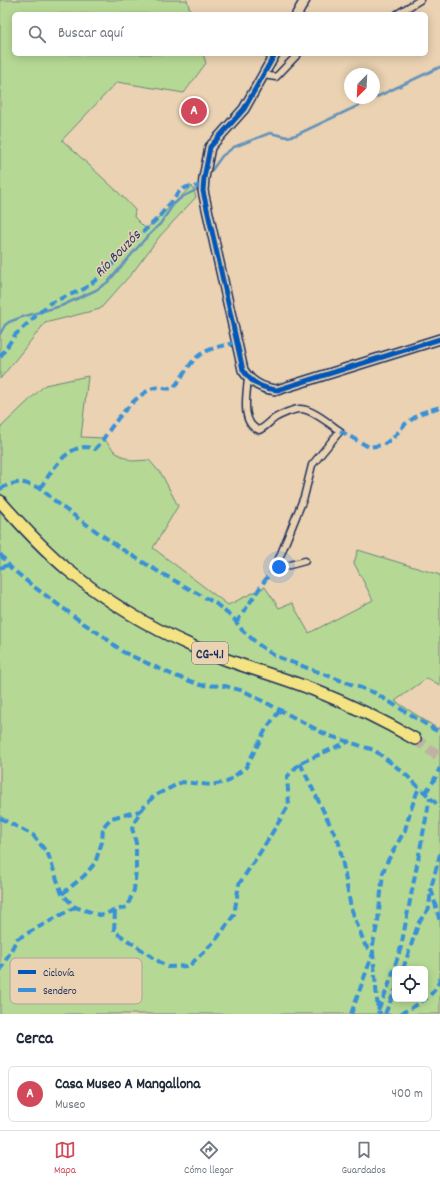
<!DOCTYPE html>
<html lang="es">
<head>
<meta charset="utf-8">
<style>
	:root { --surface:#fff; --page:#f6f6f7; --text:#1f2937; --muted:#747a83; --line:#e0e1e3; --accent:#d1495b }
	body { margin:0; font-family:Dekko,sans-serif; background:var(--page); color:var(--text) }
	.controls { position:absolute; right:12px; bottom:12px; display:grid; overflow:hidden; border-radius:6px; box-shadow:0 2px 10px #0003 }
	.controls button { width:36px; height:36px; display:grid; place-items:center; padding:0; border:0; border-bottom:1px solid var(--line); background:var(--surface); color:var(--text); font:20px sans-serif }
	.compass { position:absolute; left:344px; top:68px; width:36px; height:36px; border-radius:50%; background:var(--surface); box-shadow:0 2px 10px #0003; rotate:204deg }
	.you { position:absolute; left:279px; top:567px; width:14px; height:14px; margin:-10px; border:3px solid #fff; border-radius:50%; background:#1a73e8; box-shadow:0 0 0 6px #1a73e833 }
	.badge { display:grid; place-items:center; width:26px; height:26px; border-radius:50%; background:var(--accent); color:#fff; font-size:13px; font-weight:700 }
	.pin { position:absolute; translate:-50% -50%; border:2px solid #fff; box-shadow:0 1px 4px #0006 }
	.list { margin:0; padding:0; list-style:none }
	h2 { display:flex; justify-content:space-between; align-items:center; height:52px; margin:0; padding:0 16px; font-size:17px }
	h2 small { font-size:13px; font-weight:400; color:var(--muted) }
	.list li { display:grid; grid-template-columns:26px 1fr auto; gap:12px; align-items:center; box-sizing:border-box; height:56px; margin:0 8px 8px; padding:0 8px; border:1px solid var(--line); border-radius:6px }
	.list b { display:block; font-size:15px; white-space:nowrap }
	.list p { margin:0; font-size:13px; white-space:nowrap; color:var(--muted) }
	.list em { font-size:13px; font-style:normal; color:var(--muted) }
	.icon { flex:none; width:22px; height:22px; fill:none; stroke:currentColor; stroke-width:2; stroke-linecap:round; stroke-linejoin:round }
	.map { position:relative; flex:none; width:440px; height:1014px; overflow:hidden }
	.search { position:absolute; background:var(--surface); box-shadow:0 2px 10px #0003; left:12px; right:12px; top:12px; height:44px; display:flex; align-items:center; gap:10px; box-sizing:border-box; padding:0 14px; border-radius:6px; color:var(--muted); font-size:15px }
	.sheet { height:116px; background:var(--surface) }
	nav { display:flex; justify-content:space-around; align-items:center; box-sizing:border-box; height:56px; border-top:1px solid var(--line); background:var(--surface); font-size:11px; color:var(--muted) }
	nav a { display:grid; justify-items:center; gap:2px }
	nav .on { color:var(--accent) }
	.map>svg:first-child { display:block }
</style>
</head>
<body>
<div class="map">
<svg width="440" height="1014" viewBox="0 0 440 1014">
	<defs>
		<filter id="shadow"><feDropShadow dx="-3" dy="3" stdDeviation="0" flood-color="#0004"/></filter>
	</defs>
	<rect width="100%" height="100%" fill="#ead2b2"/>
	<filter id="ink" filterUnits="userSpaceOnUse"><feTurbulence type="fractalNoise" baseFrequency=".025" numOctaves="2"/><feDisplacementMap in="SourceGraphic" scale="8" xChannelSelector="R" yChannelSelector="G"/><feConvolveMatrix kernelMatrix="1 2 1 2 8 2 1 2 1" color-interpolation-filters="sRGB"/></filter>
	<g filter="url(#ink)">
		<path fill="#b5d994" stroke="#688479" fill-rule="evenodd" d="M0,0H187L191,14H14V54H203L206,63L184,93L117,82L62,140L119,193L135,210L134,217L146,229L192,186L196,197L160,236L133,272L100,309L45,323L0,379Z
			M88,376L81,437L103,438L116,453L132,461L149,460L162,475L178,506L153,548L228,605L265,587L279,608L292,603L309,633L373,600L354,563L358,550L440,575V685L427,678L395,701L438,729L440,726V1014H0V428L45,385ZM395,969H425V999H395Z"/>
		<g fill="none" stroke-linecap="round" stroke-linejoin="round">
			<path stroke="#6593ba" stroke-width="2.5" d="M212,170L222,156L234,147L270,133L287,137L296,135L440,67
				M0,334L5,325L9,322L22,317L61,306L96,290L108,282L144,240L160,224L173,205L182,197L196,190"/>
		</g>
		<path fill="#caa991" stroke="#1b2f5e" filter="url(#shadow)" d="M191,102L203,107L197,121L185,116Z"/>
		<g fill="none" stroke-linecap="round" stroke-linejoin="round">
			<path stroke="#c1b1a1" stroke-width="11" stroke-dasharray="11 5.5" stroke-linecap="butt" d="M415,739L440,757"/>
			<defs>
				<path id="street" d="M397,14L420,0
					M263,75L276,77L298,54
					M248,378C247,393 240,424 259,430C266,427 269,422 275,418C280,415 295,408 301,409C312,409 331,425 340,431L312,465L304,497L278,561L280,564L286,566L305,561"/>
				<path id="secondary" d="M297,14L305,0
					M275,54L244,109L210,147L204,178L203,191L243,370C251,383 262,389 277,390L440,339"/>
				<path id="highway" d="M0,501C21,525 43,549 68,570C106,601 147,626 192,646C231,664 274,674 314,690C349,704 382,720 415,739"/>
			</defs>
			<use href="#street" stroke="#1b2f5e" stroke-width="9"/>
			<use href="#secondary" stroke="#1b2f5e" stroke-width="12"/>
			<use href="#highway" stroke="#1b2f5e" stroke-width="14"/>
			<use href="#street" stroke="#ead2b2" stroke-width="6"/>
			<use href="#secondary" stroke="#ead2b2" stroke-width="9"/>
			<use href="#highway" stroke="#f4e382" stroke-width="11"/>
			<path stroke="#3891d7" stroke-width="4" stroke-dasharray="8 4" stroke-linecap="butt" d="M0,357L15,335L50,303L84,289L105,273L127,247L158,218L180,191L187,187L204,186
				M340,431L369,447L383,445L393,438L404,425L421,413L440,407
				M40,488C51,473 64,448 85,447C88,447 92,448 95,449L99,445C111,427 133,395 154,388C160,386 167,390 172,388C178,386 189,363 197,357C207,348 224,346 237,342
				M0,489L8,485L21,482L40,488L62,507L120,548L159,572L215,603L234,619L242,630L259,645L275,656L375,693L440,733
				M0,554L11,568L29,583L83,623L103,636L123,652L173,675L201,685L225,686L244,691L327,735L374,750L403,772L440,807
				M0,568L8,565
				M236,623L278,561
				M300,763L339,843L351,908L365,945L373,953L378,1011L381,1014
				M425,793L433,782L440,768
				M0,818L33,835L48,854L62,894L75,907L100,915L127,907L134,890L136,869V843L132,828L140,811L154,796L182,782L211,785L227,782L246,767L266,729L280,710
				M440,854L431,888L440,922
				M62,894L84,876L95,863L102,842L103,827L111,818L140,811
				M115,911L114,931L167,967L189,966L216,940L234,915L239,884L261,851L289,805L287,777L300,763L350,741
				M403,969L419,922L429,908L431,888
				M0,971L17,939L75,907
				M378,1010L388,987L401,947L430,798
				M351,1014L373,953V944L378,921L383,873L387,862L405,830L410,812L419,787
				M385,1014L395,990
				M400,1014C416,1005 436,997 440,978"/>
			<defs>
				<path id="cycleway" d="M275,54L244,109L210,147L204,178L203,191L243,370C251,383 262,389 277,390L440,339"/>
			</defs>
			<use href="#cycleway" stroke="#ead2b2" stroke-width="8"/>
			<use href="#cycleway" stroke="#0057b8" stroke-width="5"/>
		</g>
	</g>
	<g text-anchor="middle" stroke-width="3" stroke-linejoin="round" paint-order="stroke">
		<rect fill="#ead2b2" stroke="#596077" stroke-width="1" x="192" y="642" width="36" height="22" rx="3"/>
		<g font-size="13" font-weight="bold" fill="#1b2f5e">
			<text x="210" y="658">CG-4.1</text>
		</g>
		<g font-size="15" font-style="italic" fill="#27406d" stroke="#ead2b2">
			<text transform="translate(117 253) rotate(-46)" y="5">Río Bouzós</text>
		</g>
	</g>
	<rect x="10" y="958" width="132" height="46" rx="6" fill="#ead2b2" stroke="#aca199" stroke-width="1"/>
	<rect x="18" y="970" width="18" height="4" fill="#0057b8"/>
	<rect x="18" y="988" width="18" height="4" fill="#3891d7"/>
	<g font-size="11" fill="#1b2f5e">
		<text x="43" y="976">Ciclovía</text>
		<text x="43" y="994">Sendero</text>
	</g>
</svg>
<div class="controls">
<button><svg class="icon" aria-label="locate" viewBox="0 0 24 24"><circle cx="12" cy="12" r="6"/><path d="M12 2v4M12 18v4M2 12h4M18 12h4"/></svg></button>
</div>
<svg class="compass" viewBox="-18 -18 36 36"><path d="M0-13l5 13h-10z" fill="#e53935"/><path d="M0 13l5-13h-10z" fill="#747a83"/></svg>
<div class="you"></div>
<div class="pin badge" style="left:194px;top:111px">A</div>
<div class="search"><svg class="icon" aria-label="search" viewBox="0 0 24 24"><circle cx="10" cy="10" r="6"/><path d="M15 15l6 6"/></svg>Buscar aquí</div>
</div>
<section class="sheet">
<h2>Cerca<small></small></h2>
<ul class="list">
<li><span class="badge">A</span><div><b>Casa Museo A Mangallona</b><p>Museo</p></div><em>400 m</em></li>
</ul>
</section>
<nav>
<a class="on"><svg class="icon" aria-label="map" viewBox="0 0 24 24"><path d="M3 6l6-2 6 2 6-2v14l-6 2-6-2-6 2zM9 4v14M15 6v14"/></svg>Mapa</a>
<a><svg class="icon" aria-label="directions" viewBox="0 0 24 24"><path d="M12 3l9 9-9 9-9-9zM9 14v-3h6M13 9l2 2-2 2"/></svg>Cómo llegar</a>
<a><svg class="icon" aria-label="saved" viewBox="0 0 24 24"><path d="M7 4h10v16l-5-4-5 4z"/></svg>Guardados</a>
</nav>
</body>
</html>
